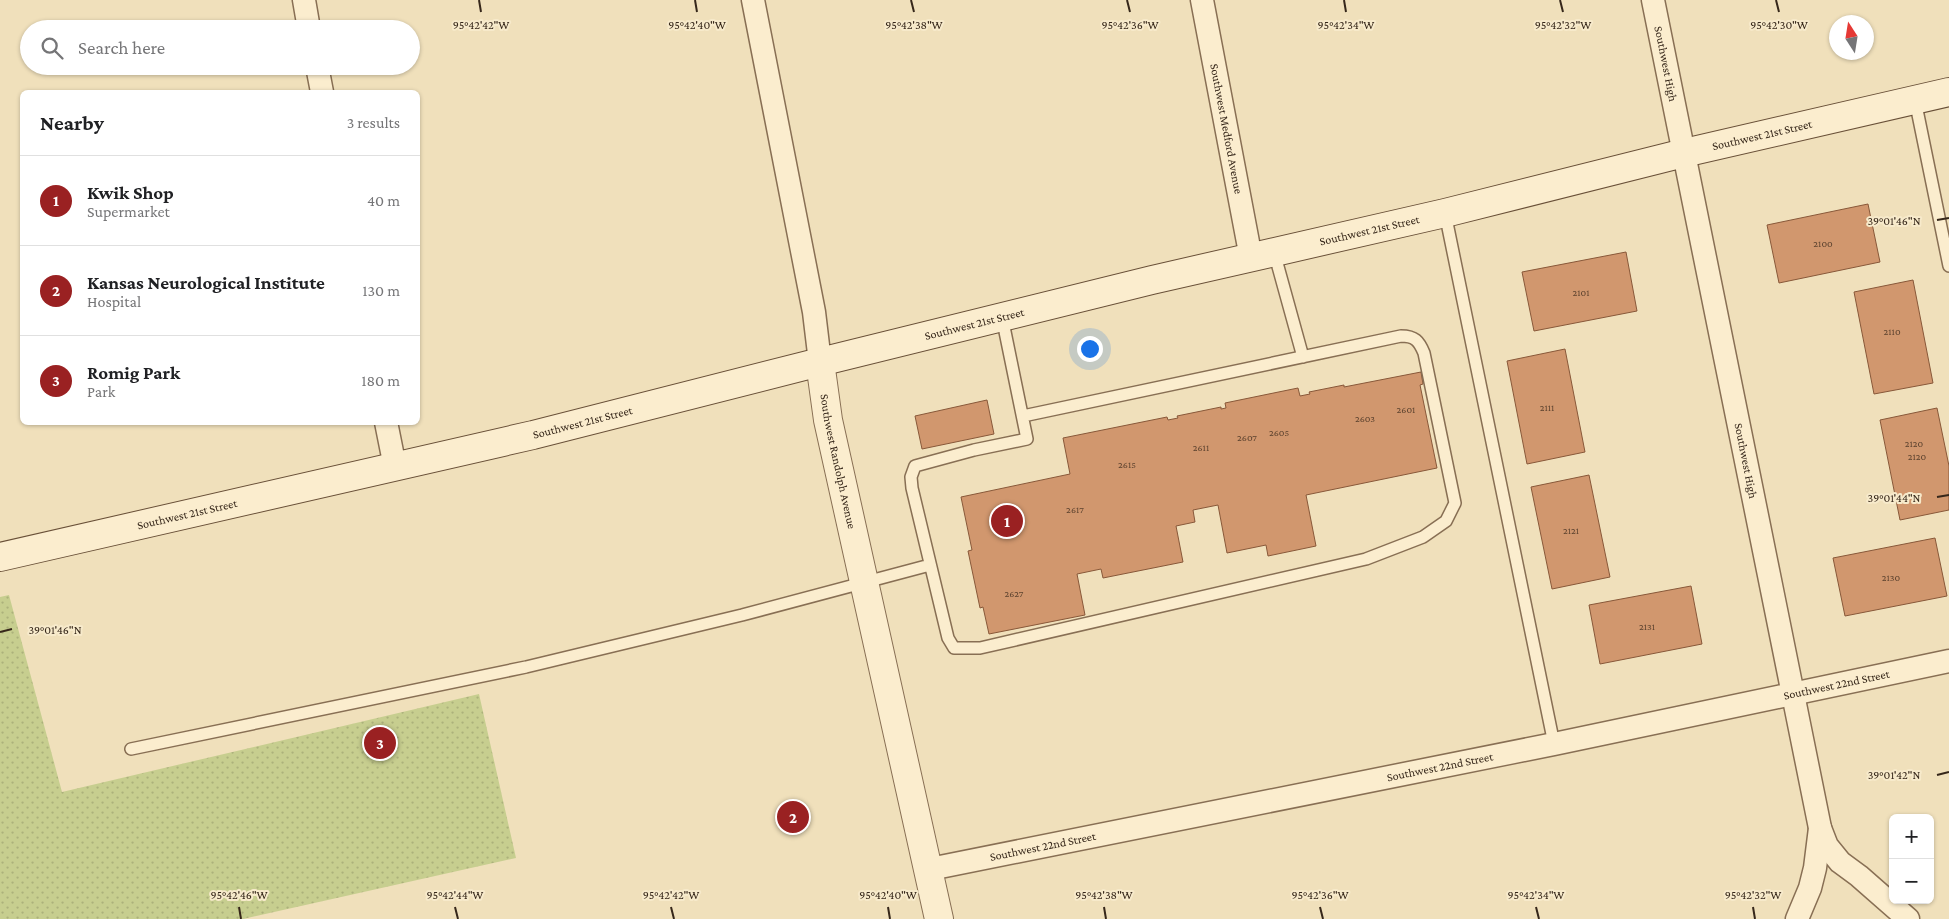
<!DOCTYPE html>
<html lang="en">
<head>
<meta charset="utf-8">
<style>
	:root { --surface:#fff; --page:#f6f6f6; --text:#202124; --muted:#757577; --line:#e0e0e0; --accent:#9a2122 }
	body { margin:0; font-family:"Crimson Pro",serif; background:var(--page); color:var(--text) }
	.controls { position:absolute; right:15px; bottom:15px; display:grid; overflow:hidden; border-radius:8px; box-shadow:0 1px 4px #0004 }
	.controls button { width:45px; height:45px; display:grid; place-items:center; padding:0; border:0; border-bottom:1px solid var(--line); background:var(--surface); color:var(--text); font:25px sans-serif }
	.compass { position:absolute; left:1829px; top:15px; width:45px; height:45px; border-radius:50%; background:var(--surface); box-shadow:0 1px 4px #0004; rotate:348deg }
	.you { position:absolute; left:1089px; top:348px; width:18px; height:18px; margin:-12px; border:4px solid #fff; border-radius:50%; background:#1a73e8; box-shadow:0 0 0 8px #1a73e833 }
	.badge { display:grid; place-items:center; width:32px; height:32px; border-radius:50%; background:var(--accent); color:#fff; font-size:16px; font-weight:700 }
	.pin { position:absolute; translate:-50% -50%; border:2px solid #fff; box-shadow:0 1px 5px #0006 }
	.list { margin:0; padding:0; list-style:none }
	h2 { display:flex; justify-content:space-between; align-items:center; height:65px; margin:0; padding:0 20px; font-size:21px }
	h2 small { font-size:16px; font-weight:400; color:var(--muted) }
	.list li { display:grid; grid-template-columns:32px 1fr auto; gap:15px; align-items:center; box-sizing:border-box; height:90px; padding:0 20px; border-top:1px solid var(--line) }
	.list b { display:block; font-size:19px; white-space:nowrap }
	.list p { margin:0; font-size:16px; white-space:nowrap; color:var(--muted) }
	.list em { font-size:16px; font-style:normal; color:var(--muted) }
	.icon { flex:none; width:28px; height:28px; fill:none; stroke:currentColor; stroke-width:2; stroke-linecap:round; stroke-linejoin:round }
	.map { position:relative; flex:none; width:1949px; height:919px; overflow:hidden }
	.search { position:absolute; background:var(--surface); box-shadow:0 1px 4px #0004; left:20px; top:20px; width:400px; height:55px; display:flex; align-items:center; gap:12px; box-sizing:border-box; padding:0 18px; border-radius:28px; color:var(--muted); font-size:19px }
	.panel { position:absolute; background:var(--surface); box-shadow:0 1px 4px #0004; left:20px; top:90px; width:400px; height:335px; border-radius:8px }
	.map>svg:first-child { display:block }
</style>
</head>
<body>
<div class="map">
<svg width="1949" height="919" viewBox="0 0 1949 919">
	<defs>
		<pattern id="park-dots" width="8" height="8" patternUnits="userSpaceOnUse" patternTransform="scale(1.25)"><rect width="8" height="8" fill="#c7ce8f"/><path d="M2 2h.1M6 6h.1" fill="none" stroke="#acb17b" stroke-width="1.8" stroke-linecap="round"/></pattern>
	</defs>
	<rect width="100%" height="100%" fill="#f0e0bb"/>
	<path fill="url(#park-dots)" d="M9,595L62,792L479,694L516,858L243,919H0V597Z"/>
	<path fill="#d1976e" stroke="#885839" d="M1868,204L1880,262L1779,283L1767,225Z
		M1626,252L1637,311L1534,331L1522,272Z
		M1913,280L1933,383L1874,394L1854,292Z
		M1565,349L1585,452L1527,464L1507,361Z
		M1421,372L1423,384L1420,385L1437,468L1306,495L1316,546L1268,556L1266,545L1227,553L1218,505L1193,510L1195,522L1176,526L1183,562L1103,578L1101,569L1077,574L1085,615L989,634L983,607L980,608L968,551L972,550L961,497L1070,474L1063,438L1167,417L1168,420L1178,418L1177,416L1221,407V409L1226,408L1225,403L1298,388L1300,396L1310,394L1309,392L1344,385V387Z
		M987,400L994,434L922,449L915,416Z
		M1937,408L1949,466V510L1900,520L1880,420Z
		M1589,475L1610,577L1552,589L1531,487Z
		M1935,538L1947,596L1845,616L1833,558Z
		M1691,586L1702,644L1600,664L1589,605Z"/>
	<g fill="none" stroke-linecap="round" stroke-linejoin="round">
		<defs>
			<path id="service" d="M1915,100L1949,266
				M1445,213L1554,744
				M1274,252L1303,357
				M1002,317L1027,439L974,450L915,466L911,477L912,488L948,638L954,648H980L1366,559L1423,537L1446,521L1455,503L1424,353C1419,341 1415,336 1401,336L1023,416
				M131,749L526,667L742,615L930,565"/>
			<g id="minor">
				<path d="M304,0L309,29"/>
				<path d="M753,0L814,312L820,362"/>
				<path id="s1" d="M1202,0L1251,258"/>
				<path id="s2" d="M1653,0L1820,828L1815,868L1810,888L1797,919"/>
				<path d="M317,66L322,92"/>
				<path d="M386,422L395,467"/>
				<path d="M1820,828L1827,846L1840,862L1859,876L1908,919"/>
				<path id="s3" d="M930,869L1554,744L1949,661"/>
			</g>
			<g id="tertiary">
				<path id="s4" d="M820,362L828,420L939,919"/>
			</g>
			<g id="secondary">
				<path id="s5" d="M0,557L533,435L820,362L1152,280L1445,213L1684,153L1949,92"/>
			</g>
		</defs>
		<use href="#service" stroke="#886f54" stroke-width="14"/>
		<use href="#minor" stroke="#886f54" stroke-width="25"/>
		<use href="#tertiary" stroke="#886f54" stroke-width="30"/>
		<use href="#secondary" stroke="#695038" stroke-width="30"/>
		<use href="#service" stroke="#fbedce" stroke-width="11"/>
		<use href="#minor" stroke="#fbedce" stroke-width="22"/>
		<use href="#tertiary" stroke="#fbedce" stroke-width="28"/>
		<use href="#secondary" stroke="#fbedce" stroke-width="28"/>
	</g>
	<path fill="none" stroke="#36271a" stroke-width="2" d="M479,0L481,12M695,0L697,12M911,0L914,12M1127,0L1130,12M1344,0L1346,12M1560,0L1563,12M1776,0L1779,12M1937,220L1949,218M1937,497L1949,495M0,632L12,629M1937,775L1949,772M239,907L241,919M455,907L458,919M671,907L674,919M888,907L890,919M1104,907L1106,919M1320,907L1323,919M1536,907L1539,919M1753,907L1755,919"/>
	<g text-anchor="middle" stroke-width="4" stroke-linejoin="round" paint-order="stroke">
		<g font-size="10" fill="#5d432f">
			<text x="1823" y="247">2100</text>
			<text x="1581" y="296">2101</text>
			<text x="1892" y="335">2110</text>
			<text x="1547" y="411">2111</text>
			<text x="1406" y="413">2601</text>
			<text x="1365" y="422">2603</text>
			<text x="1279" y="436">2605</text>
			<text x="1247" y="441">2607</text>
			<text x="1914" y="447">2120</text>
			<text x="1201" y="451">2611</text>
			<text x="1917" y="460">2120</text>
			<text x="1127" y="468">2615</text>
			<text x="1075" y="513">2617</text>
			<text x="1571" y="534">2121</text>
			<text x="1891" y="581">2130</text>
			<text x="1014" y="597">2627</text>
			<text x="1647" y="630">2131</text>
		</g>
		<g font-size="12" fill="#36271a" stroke="#f7eacb">
			<text dy="4" stroke="none"><textPath href="#s2" startOffset="65">Southwest High</textPath></text>
			<text dy="4" stroke="none"><textPath href="#s1" startOffset="131">Southwest Medford Avenue</textPath></text>
			<text dy="4" stroke="none"><textPath href="#s5" startOffset="1812">Southwest 21st Street</textPath></text>
			<text dy="4" stroke="none"><textPath href="#s5" startOffset="1408">Southwest 21st Street</textPath></text>
			<text dy="4" stroke="none"><textPath href="#s5" startOffset="1002">Southwest 21st Street</textPath></text>
			<text dy="4" stroke="none"><textPath href="#s5" startOffset="598">Southwest 21st Street</textPath></text>
			<text dy="4" stroke="none"><textPath href="#s2" startOffset="470">Southwest High</textPath></text>
			<text dy="4" stroke="none"><textPath href="#s4" startOffset="101">Southwest Randolph Avenue</textPath></text>
			<text dy="4" stroke="none"><textPath href="#s5" startOffset="192">Southwest 21st Street</textPath></text>
			<text dy="4" stroke="none"><textPath href="#s3" startOffset="925">Southwest 22nd Street</textPath></text>
			<text dy="4" stroke="none"><textPath href="#s3" startOffset="520">Southwest 22nd Street</textPath></text>
			<text dy="4" stroke="none"><textPath href="#s3" startOffset="115">Southwest 22nd Street</textPath></text>
		</g>
	</g>
	<g font-size="12" text-anchor="middle" fill="#36271a" stroke="#f7eacb" stroke-width="4" stroke-linejoin="round" paint-order="stroke">
		<text x="481" y="29">95°42'42"W</text>
		<text x="697" y="29">95°42'40"W</text>
		<text x="914" y="29">95°42'38"W</text>
		<text x="1130" y="29">95°42'36"W</text>
		<text x="1346" y="29">95°42'34"W</text>
		<text x="1563" y="29">95°42'32"W</text>
		<text x="1779" y="29">95°42'30"W</text>
		<text x="1894" y="225">39°01'46"N</text>
		<text x="1894" y="502">39°01'44"N</text>
		<text x="55" y="634">39°01'46"N</text>
		<text x="1894" y="779">39°01'42"N</text>
		<text x="239" y="899">95°42'46"W</text>
		<text x="455" y="899">95°42'44"W</text>
		<text x="671" y="899">95°42'42"W</text>
		<text x="888" y="899">95°42'40"W</text>
		<text x="1104" y="899">95°42'38"W</text>
		<text x="1320" y="899">95°42'36"W</text>
		<text x="1536" y="899">95°42'34"W</text>
		<text x="1753" y="899">95°42'32"W</text>
	</g>
</svg>
<div class="controls">
<button>+</button>
<button>−</button>
</div>
<svg class="compass" viewBox="-18 -18 36 36"><path d="M0-13l5 13h-10z" fill="#e53935"/><path d="M0 13l5-13h-10z" fill="#757577"/></svg>
<div class="you"></div>
<div class="pin badge" style="left:1007px;top:521px">1</div>
<div class="pin badge" style="left:793px;top:817px">2</div>
<div class="pin badge" style="left:380px;top:743px">3</div>
<div class="search"><svg class="icon" aria-label="search" viewBox="0 0 24 24"><circle cx="10" cy="10" r="6"/><path d="M15 15l6 6"/></svg>Search here</div>
<section class="panel">
<h2>Nearby<small>3 results</small></h2>
<ul class="list">
<li><span class="badge">1</span><div><b>Kwik Shop</b><p>Supermarket</p></div><em>40 m</em></li>
<li><span class="badge">2</span><div><b>Kansas Neurological Institute</b><p>Hospital</p></div><em>130 m</em></li>
<li><span class="badge">3</span><div><b>Romig Park</b><p>Park</p></div><em>180 m</em></li>
</ul>
</section>
</div>
</body>
</html>
